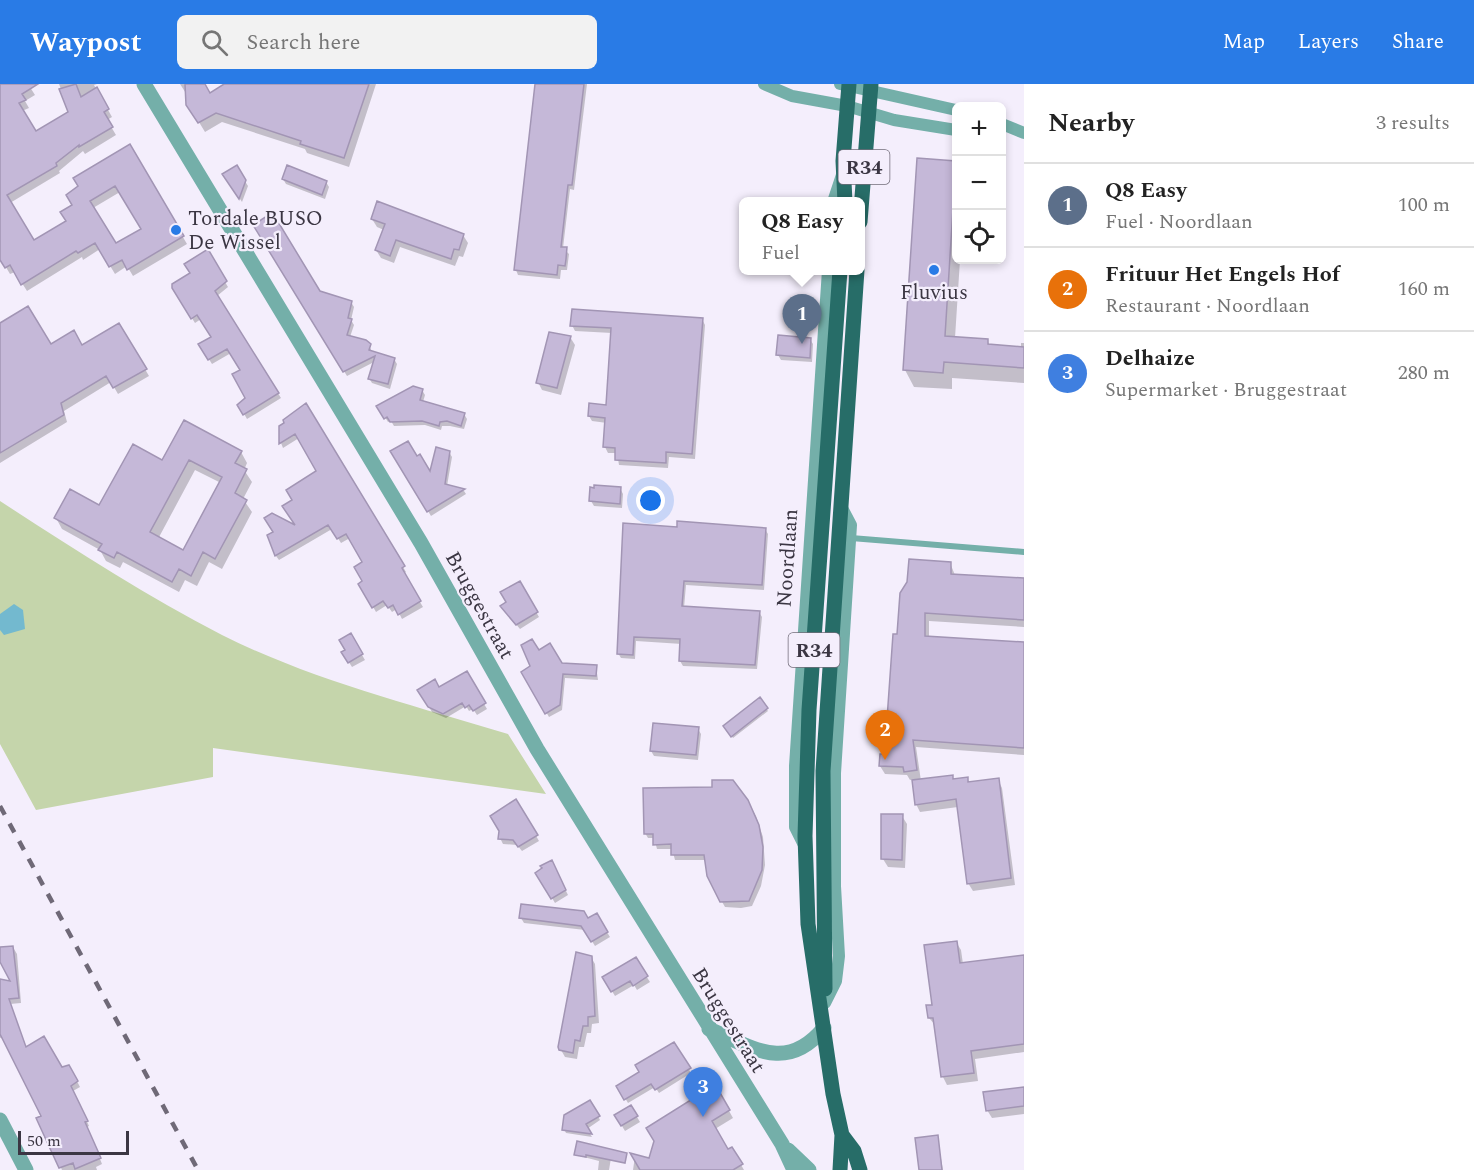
<!DOCTYPE html>
<html lang="en">
<head>
<meta charset="utf-8">
<style>
	:root { --surface:#fff; --page:#f2f2f2; --text:#222; --muted:#767676; --line:#e0e0e0; --accent:#297be6 }
	body { margin:0; font-family:Spectral,serif; background:var(--page); color:var(--text) }
	.controls { position:absolute; right:18px; top:18px; display:grid; overflow:hidden; border-radius:9px; box-shadow:0 3px 9px #0003 }
	.controls button { width:54px; height:54px; display:grid; place-items:center; padding:0; border:0; border-bottom:2px solid var(--line); background:var(--surface); color:var(--text); font:30px sans-serif }
	.scale { position:absolute; left:18px; bottom:15px; width:111px; box-sizing:border-box; padding-left:6px; border:3px solid #3b3643; border-top:0; font-size:16px; line-height:21px; white-space:nowrap; color:#3b3643; -webkit-text-stroke:4px #f4eefc; paint-order:stroke }
	.you { position:absolute; left:651px; top:417px; width:21px; height:21px; margin:-15px; border:4px solid #fff; border-radius:50%; background:#1a73e8; box-shadow:0 0 0 9px #1a73e833 }
	.badge { display:grid; place-items:center; width:39px; height:39px; border-radius:50%; background:var(--accent); color:#fff; font-size:20px; font-weight:700 }
	.pin { position:absolute; translate:-50% -50px; filter:drop-shadow(0 2px 3px #0008) }
	.pin::after { content:''; position:absolute; top:32px; width:21px; height:18px; background:inherit; clip-path:polygon(0 0,100% 0,50% 100%) }
	.popup { position:absolute; left:739px; top:113px; width:126px; height:78px; box-sizing:border-box; display:grid; place-content:center; border-radius:9px; background:var(--surface); filter:drop-shadow(0 2px 4px #0005); font-size:20px; white-space:nowrap; color:var(--muted) }
	.popup b { font-size:22px; color:var(--text) }
	.popup::after { content:''; position:absolute; left:50%; top:100%; margin-left:-12px; border:12px solid transparent; border-top-color:var(--surface) }
	.list { margin:0; padding:0; list-style:none }
	h2 { display:flex; justify-content:space-between; align-items:center; height:78px; margin:0; padding:0 24px; font-size:26px }
	h2 small { font-size:20px; font-weight:400; color:var(--muted) }
	.list li { display:grid; grid-template-columns:39px 1fr auto; gap:18px; align-items:center; box-sizing:border-box; height:84px; padding:0 24px; border-top:2px solid var(--line) }
	.list b { display:block; font-size:22px; white-space:nowrap }
	.list p { margin:0; font-size:20px; white-space:nowrap; color:var(--muted) }
	.list em { font-size:20px; font-style:normal; color:var(--muted) }
	.icon { flex:none; width:33px; height:33px; fill:none; stroke:currentColor; stroke-width:2; stroke-linecap:round; stroke-linejoin:round }
	.map { position:relative; flex:none; width:1024px; height:1086px; overflow:hidden }
	header { display:flex; align-items:center; gap:36px; box-sizing:border-box; height:84px; padding:0 30px; background:var(--accent); color:#fff }
	header strong { font-size:28px }
	nav { display:flex; gap:33px; margin-inline-start:auto; font-size:21px }
	.search { width:420px; height:54px; background:var(--page); display:flex; align-items:center; gap:15px; box-sizing:border-box; padding:0 21px; border-radius:9px; color:var(--muted); font-size:22px }
	main { display:flex }
	aside { flex:1; background:var(--surface) }
	.map>svg:first-child { display:block }
</style>
</head>
<body>
<header>
<strong>Waypost</strong>
<div class="search"><svg class="icon" aria-label="search" viewBox="0 0 24 24"><circle cx="10" cy="10" r="6"/><path d="M15 15l6 6"/></svg>Search here</div>
<nav><a>Map</a><a>Layers</a><a>Share</a></nav>
</header>
<main>
<div class="map">
<svg width="1024" height="1086" viewBox="0 0 1024 1086">
	<rect width="100%" height="100%" fill="#f4eefc"/>
	<path fill="#c5d5ab" d="M0,417C72,464 145,511 222,551C312,596 412,621 508,650L546,710L213,664V693L36,726L0,660Z"/>
	<path fill="#73b9cf" d="M14,520L23,526L25,545L4,551L0,546V530Z"/>
	<path fill="#0003" fill-rule="evenodd" d="M0,0H28L35,11L25,17L29,24L22,27L36,49L70,28L59,0H97L94,1L112,33L107,36L116,51L85,70L83,67L59,87L60,89L10,119L33,158L68,137L74,121L129,62L187,160L133,192L127,182L115,190L100,165L83,176L82,173L27,207L15,188L10,190L0,173ZM120,108L142,145L115,161L93,124Z
		M180,0H203L210,11L227,0H376L349,83L307,69L305,65L222,38L205,48L188,20L189,14Z
		M537,0H587L574,106L570,105L563,164L569,170L567,186H561L560,195L518,191L516,186Z
		M955,78L956,176H960L955,254L987,256L990,262L1021,264V259H1024V299L952,294V305L914,303L905,286Z
		M236,83L248,102L242,118L224,90Z
		M283,95L326,98L329,103L325,115L286,100Z
		M372,135L463,151L468,159L463,173L459,172L455,182L400,163L394,179L381,174L376,166L384,146L377,143Z
		M255,141L319,208L351,218L354,223L351,236L354,241L350,253L369,261L372,268L394,275L397,280L390,305L372,299L369,294L374,278L347,292Z
		M207,168L228,203L217,212L281,314L247,335L239,321L247,314L242,286L231,269L212,280L200,261L213,253L201,235L195,239L173,204L192,190Z
		M702,235L705,241L695,375L669,373L668,384L619,381L617,369H608L605,363L607,339L592,337L589,332L608,323L612,249L575,247L572,241Z
		M0,241L50,262L82,263L119,241L149,292L118,310L111,298L64,327L67,338L0,379Z
		M570,253L575,261L561,311L542,306L538,298Z
		M810,255L813,260L812,278L781,276L778,271Z
		M422,306L425,311L423,318L464,330L467,335L464,345L450,342H442L441,346L425,341L394,342L391,337L388,338L378,322Z
		M306,321L403,483L406,488L403,490L423,523L402,535L397,525L392,528L387,521L376,528L360,500L364,498V478L350,454L341,459L332,445L279,476L276,472L269,452L298,445L294,416L318,388L299,354L283,364L281,359V343Z
		M241,368L247,379L244,386L252,398L243,415L252,428L222,485L209,478L197,502L185,496L179,508L123,478L120,484L106,477L100,466L62,445L56,434L100,423L163,378ZM195,386L221,399L183,468L158,455Z
		M392,368L431,391L449,368L452,373L447,402L464,407L466,410L431,432Z
		M620,404L623,410L622,424L594,422L591,417Z
		M678,444L765,445L768,450L764,506L686,501L684,524L759,528L762,533L757,585L683,582L680,577L682,560L636,557L635,575L621,574L618,569Z
		M950,479L955,491L1024,496V543L929,537V554L1024,559V671L916,663L921,697L952,693L954,696L967,694L970,700L998,696L1002,704L1015,801L973,807L968,799L958,723L920,728L916,720L914,695L910,696L907,691L885,690L880,682L886,672L888,650L883,641L889,635L898,552Z
		M519,499L539,533L520,545L505,527Z
		M350,551L365,576L352,583L343,569L347,566Z
		M538,568L561,581L596,582L598,596L565,594L562,626L549,633L523,588L532,583Z
		M466,589L487,625L477,631L473,625L469,627L466,622L446,634L432,628L419,607L439,605Z
		M760,616L768,627L733,654L725,643Z
		M698,645L701,650L698,676L654,672L651,667Z
		M741,707L756,732L763,753L765,781L761,802L752,822L741,824L725,823L713,802L707,776H675L672,765H657L654,754H648L645,749Z
		M516,717L539,757L522,767L517,761L503,760L500,754Z
		M902,732L907,740L905,784L888,783L883,775Z
		M554,783L568,811L555,819L537,789Z
		M596,831L610,853L595,862L585,846L524,839L521,834L588,836Z
		M956,858L961,866L963,880L1024,872V968L975,975L978,997L947,1001L943,993L936,942L929,934Z
		M1,864L14,865L17,870L21,919L10,920L26,964L61,985L69,982L80,1003L73,1007L89,1042L87,1043L102,1080L96,1083L97,1086H62L38,1035L43,1032L3,953L0,954V901L12,898Z
		M591,873L595,880L599,939L592,940L591,949H587L584,963H579L577,975L565,973L561,966Z
		M635,875L650,898L637,906L634,901L615,912L604,894Z
		M674,960L691,989L659,1009L655,1003L628,1019L618,1002L641,989Z
		M1024,1004V1030L992,1034L987,1026Z
		M719,1009L733,1034L715,1045L728,1067L732,1065L744,1086H633L635,1072L650,1076L700,1020Z
		M590,1018L600,1036L587,1045L592,1053L566,1049L564,1045Z
		M631,1023L640,1038L625,1047L616,1032Z
		M937,1052L943,1086H921Z
		M612,1068L609,1086H598L599,1077L576,1071Z"/>
	<path fill="#c5b8d8" stroke="#a295b4" stroke-width="1.5" fill-rule="evenodd" d="M0,0H38L22,10L26,16L19,19L36,47L68,28L59,5L76,0L81,13L97,3L109,25L104,28L113,43L79,63V61L56,79L57,82L7,111L34,156L66,137L60,128L72,121L66,111L78,102L73,94L130,60L184,152L127,186L122,176L109,183L95,159L78,169L76,167L21,201L10,181L5,184L0,176ZM115,102L141,145L116,159L90,117Z
		M185,0H205L210,9L224,0H369L344,74L300,60L301,57L216,29L198,39L186,21Z
		M535,0H584L572,101H568L561,163H567L566,175L565,182L558,181L557,191L514,186Z
		M917,74L956,77L945,252L988,255V260L1024,263V284L944,278L943,289L903,286Z
		M237,81L246,96L239,115L222,90Z
		M287,81L327,97L322,111L282,95Z
		M377,117L464,150L459,166L454,165L451,175L396,156L390,172L375,166L385,140L371,135Z
		M270,130L275,138L277,136L320,207L352,217L348,234L352,235L347,251L366,256L371,260L369,266L395,274L388,300L368,295L375,272L343,288L253,141Z
		M208,165L227,197L215,207L279,309L243,331L237,321L245,314L232,290L240,286L227,265L208,276L198,260L211,253L197,231L191,235L172,204V200L190,189L184,180Z
		M28,222L51,260L74,246L82,261L119,239L147,285L113,304L106,292L61,319L64,331L0,369V239Z
		M572,225L703,234L692,370L666,368V379L615,376V364L603,363L605,334L588,332L589,319L606,321L611,244L570,242Z
		M549,248L571,252L557,304L536,299Z
		M778,251L811,254L810,274L776,271Z
		M413,302L423,305L420,316L465,329L461,342L447,337L440,338L439,342L422,337L390,338L387,333L384,335L376,322Z
		M306,319L405,482L402,484L421,517L398,531L393,521L388,524L383,517L372,524L358,500L362,497L354,483L362,478L346,450L337,455L328,441L275,472L267,451L273,448L264,434L272,429L295,441L282,422L292,416L286,406L316,387L295,350L279,360V342L284,339L283,336Z
		M184,336L242,367L235,379L247,385L235,409L247,416L215,475L203,468L191,492L179,485L172,498L117,468L114,474L98,466L102,460L54,434L70,405L99,421L133,360L162,376ZM189,376L222,393L183,466L150,448Z
		M408,357L417,372L420,370L430,387L436,363L450,367L445,400L465,405L427,428L390,367Z
		M594,401L621,403L620,420L589,417L590,403L594,404Z
		M677,437L766,444L762,501L684,497L682,522L760,527L755,581L679,577L680,555L634,553L633,571L617,570L623,439L677,443Z
		M909,475L951,478V490L1024,494V536L925,529V552L1024,558V664L913,656L917,686L904,688L903,683L879,682L880,670H885L886,646L881,641L887,635L893,550H897L900,509L907,498Z
		M520,497L538,528L516,541L500,522L506,518L500,508Z
		M351,549L363,570L348,579L341,568L345,566L339,556Z
		M532,555L539,566L550,559L562,579L597,581L596,592L563,590L560,621L545,630L521,588L530,582L521,561Z
		M467,587L486,619L473,627L469,621L465,624L462,619L443,630L428,623L417,606L435,595L439,603Z
		M760,613L768,624L731,653L723,642Z
		M653,639L699,643L696,671L650,667Z
		M953,691V695L968,693V698L999,694L1011,794L967,800L956,715L915,721L912,696Z
		M712,696H733L748,716L759,741L763,763L762,786L749,817L720,818L707,792L704,771H671V760L653,761V750H644L643,704L712,703Z
		M516,715L538,751L518,763L513,756L498,755L499,747L490,732Z
		M881,730H903L902,776L881,775Z
		M552,776L566,806L551,815L535,789L542,784L540,782Z
		M521,820L584,827L588,834L597,829L608,848L591,858L581,842L519,834Z
		M957,857L960,879L1024,871V960L971,967L974,989L941,993L933,934H928L926,921H932L924,861Z
		M13,862L19,914L9,915L26,963L44,952L62,983L69,981L78,997L71,1002L88,1037L85,1038L101,1074L75,1085L73,1079L59,1084L36,1034L41,1032L0,950V895L10,897L0,878V863Z
		M576,868L592,872L595,932L588,933V942H583L580,957L575,956L573,969L559,966L558,963Z
		M636,873L648,892L633,902L630,897L611,908L602,893Z
		M674,958L691,984L655,1006L651,1000L624,1016L616,1002L639,988L635,981Z
		M1024,1003V1022L986,1027L983,1008Z
		M719,1007L730,1026L712,1037L728,1065L732,1063L743,1080L733,1086H640L630,1069L649,1074L654,1057L646,1044L697,1012L701,1018Z
		M590,1016L600,1032L586,1040L592,1050L562,1046L564,1031Z
		M631,1021L638,1032L621,1042L614,1031Z
		M938,1051L942,1086H919L915,1054Z
		M577,1057L627,1069L625,1079L586,1071V1073L574,1071Z"/>
	<g fill="none" stroke-linecap="round" stroke-linejoin="round">
		<path stroke="#74afa9" stroke-width="6" d="M851,454L1024,468"/>
		<path stroke="#74afa9" stroke-width="12" d="M764,0L792,12L847,22L894,36L956,46
			M840,0L956,26
			M1002,40L1024,49
			M833,118L843,88
			M805,763L795,743V682L828,186
			M825,919L836,897L839,872L835,802V689L851,441L841,422"/>
		<path stroke="#74afa9" stroke-width="15" d="M144,0L421,459L537,665L782,1060L794,1086
			M709,945C753,964 787,989 824,944
			M0,1036L26,1086
			M788,1066L809,1086"/>
		<path stroke="#276d68" stroke-width="15" d="M845,118L843,77L849,0
			M860,138L871,0
			M840,186L809,626L805,752L808,840L833,1010L842,1051L840,1086
			M825,905L823,687L857,186
			M842,1051L854,1067L860,1086"/>
		<path stroke="#6f6977" stroke-width="4.5" stroke-dasharray="10 10" stroke-linecap="butt" d="M0,722L198,1086"/>
	</g>
	<g fill="#297be6" stroke="#f4eefc" stroke-width="2">
		<circle cx="176" cy="146" r="6"/>
		<circle cx="934" cy="186" r="6"/>
	</g>
	<g text-anchor="middle" stroke-width="4.5" stroke-linejoin="round" paint-order="stroke">
		<g fill="#f4eefc" stroke="#726d7a" stroke-width="1.5">
			<rect x="838.5" y="66" width="51" height="34" rx="4.5"/>
			<rect x="788.5" y="549" width="51" height="34" rx="4.5"/>
		</g>
		<g font-size="20" font-weight="bold" fill="#3b3643">
			<text x="864" y="90">R34</text>
			<text x="814" y="573">R34</text>
		</g>
		<g font-size="21" fill="#3b3643" stroke="#f4eefc" text-anchor="start">
			<text x="188" y="141">Tordale BUSO<tspan x="188" dy="24">De Wissel</tspan></text>
			<text x="934" y="215" text-anchor="middle">Fluvius</text>
		</g>
		<g font-size="21" fill="#3b3643" stroke="#f4eefc">
			<text transform="translate(787 474) rotate(-86)" y="7">Noordlaan</text>
			<text transform="translate(480 521) rotate(61)" y="7">Bruggestraat</text>
			<text transform="translate(729 936) rotate(58)" y="7">Bruggestraat</text>
		</g>
	</g>
</svg>
<div class="controls">
<button>+</button>
<button>−</button>
<button><svg class="icon" aria-label="locate" viewBox="0 0 24 24"><circle cx="12" cy="12" r="6"/><path d="M12 2v4M12 18v4M2 12h4M18 12h4"/></svg></button>
</div>
<div class="scale">50 m</div>
<div class="you"></div>
<div class="pin badge" style="left:802px;top:260px;background:#5c6f8a">1</div>
<div class="popup"><b>Q8 Easy</b>Fuel</div>
<div class="pin badge" style="left:885px;top:676px;background:#e8710a">2</div>
<div class="pin badge" style="left:703px;top:1033px;background:#3f7fe0">3</div>
</div>
<aside>
<h2>Nearby<small>3 results</small></h2>
<ul class="list">
<li><span class="badge" style="background:#5c6f8a">1</span><div><b>Q8 Easy</b><p>Fuel · Noordlaan</p></div><em>100 m</em></li>
<li><span class="badge" style="background:#e8710a">2</span><div><b>Frituur Het Engels Hof</b><p>Restaurant · Noordlaan</p></div><em>160 m</em></li>
<li><span class="badge" style="background:#3f7fe0">3</span><div><b>Delhaize</b><p>Supermarket · Bruggestraat</p></div><em>280 m</em></li>
</ul>
</aside>
</main>
</body>
</html>
